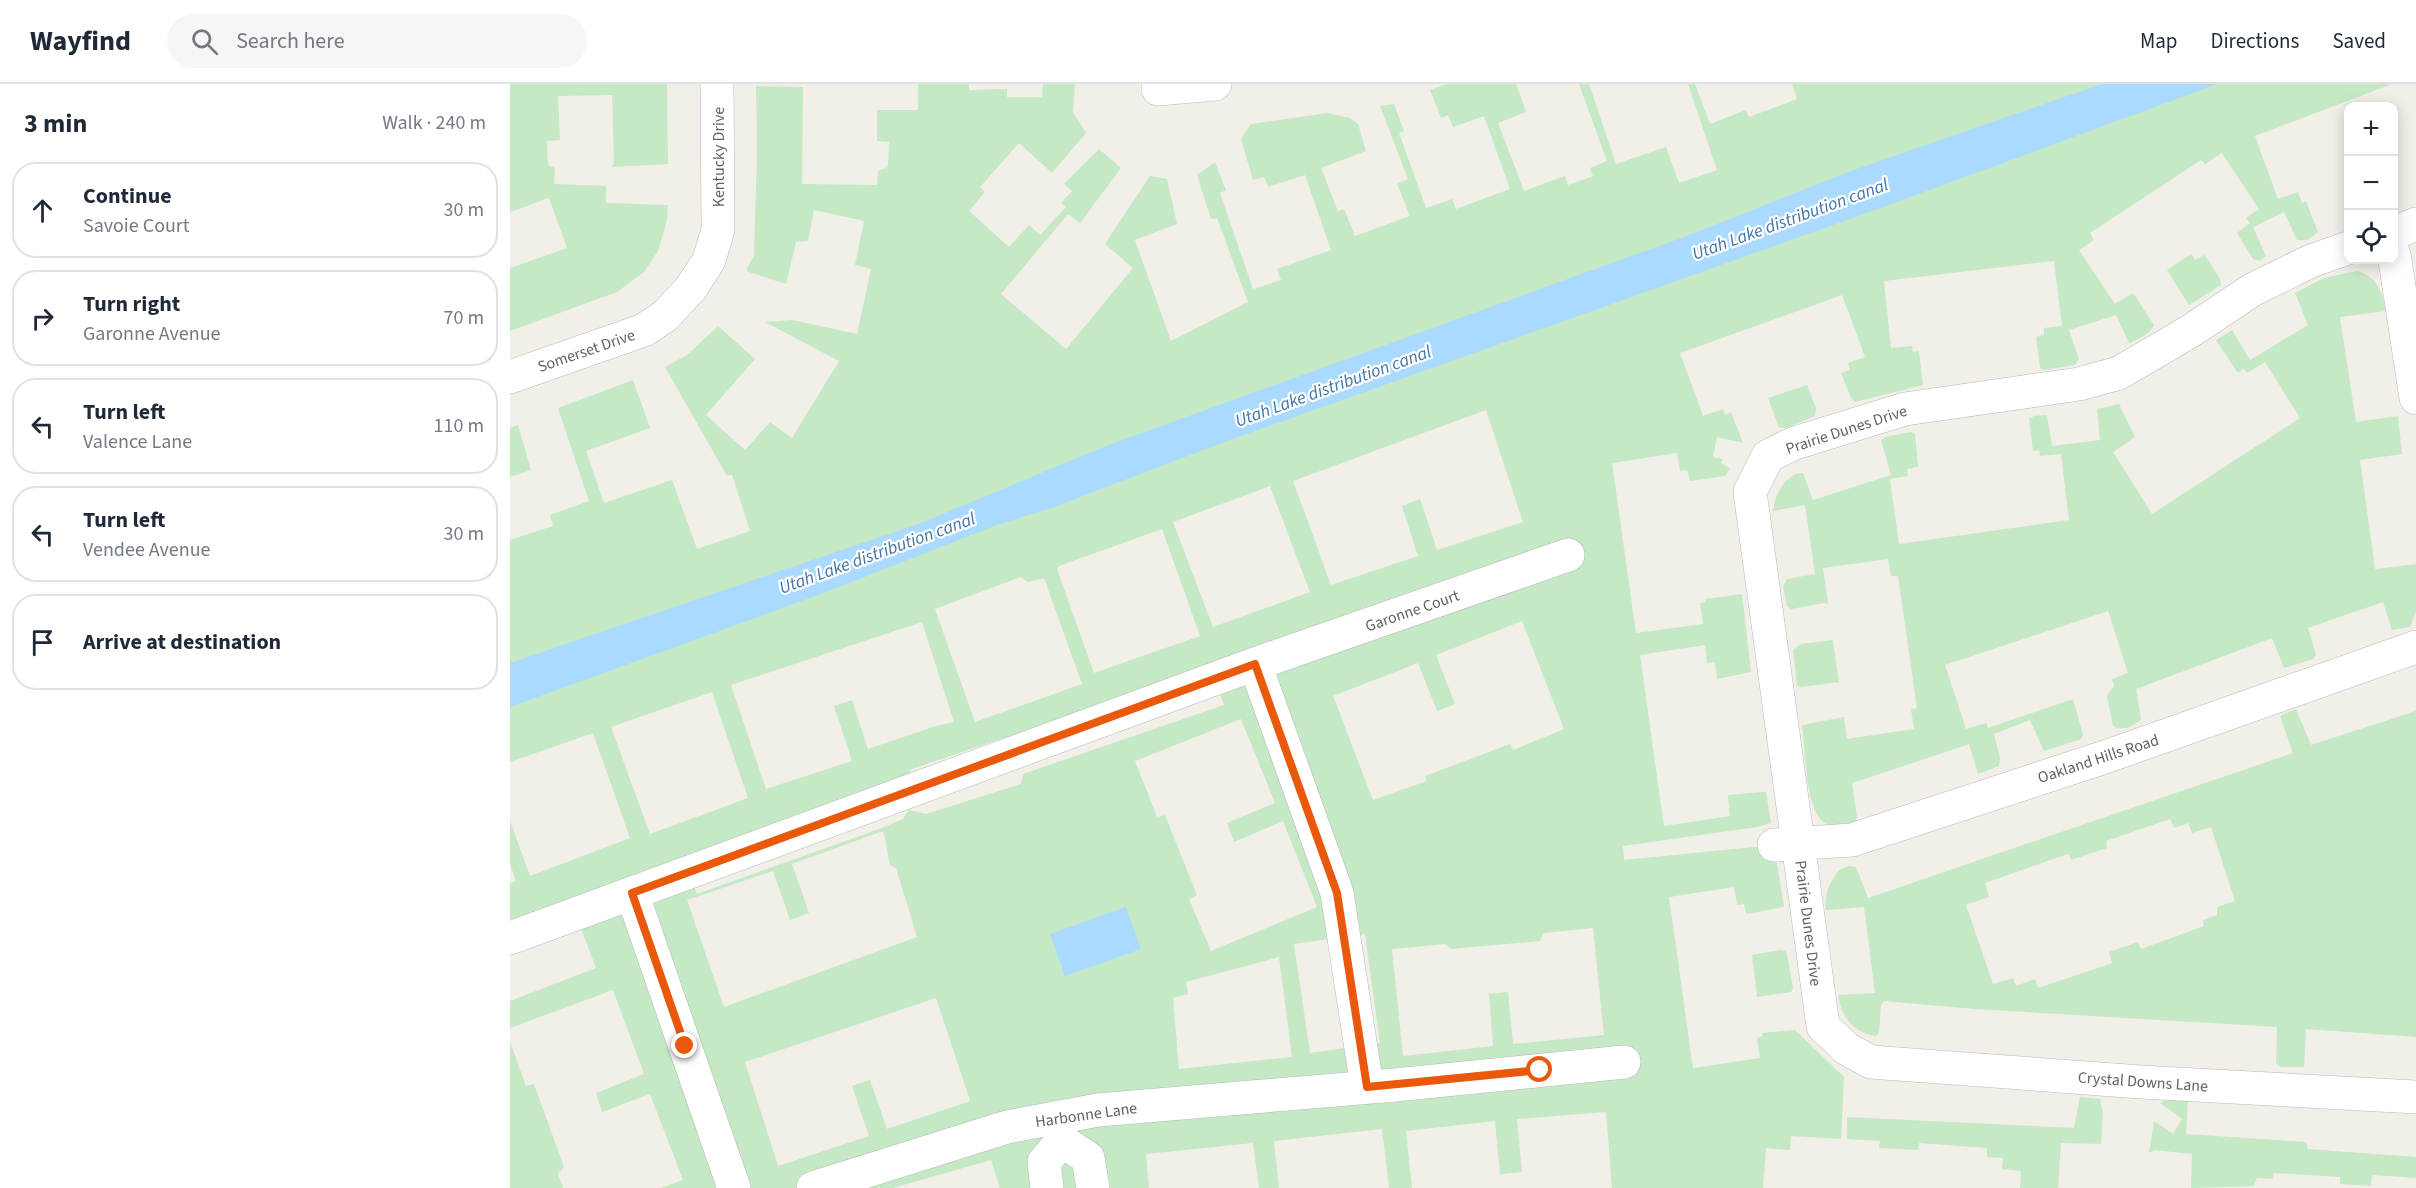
<!DOCTYPE html>
<html lang="en">
<head>
<meta charset="utf-8">
<style>
	:root { --surface:#fff; --page:#f6f6f7; --text:#1f2937; --muted:#747a83; --line:#e0e1e3 }
	body { margin:0; font-family:"Source Sans 3",sans-serif; background:var(--page); color:var(--text) }
	.controls { position:absolute; right:18px; top:18px; display:grid; overflow:hidden; border-radius:12px; box-shadow:0 3px 15px #0003 }
	.controls button { width:54px; height:54px; display:grid; place-items:center; padding:0; border:0; border-bottom:2px solid var(--line); background:var(--surface); color:var(--text); font:30px sans-serif }
	.stop { position:absolute; width:18px; height:18px; margin:-14px; border:4px solid #ea580c; border-radius:50%; background:#fff }
	.stop.end { background:#ea580c; border-color:#fff; box-shadow:0 2px 6px #0008 }
	.list { margin:0; padding:0; list-style:none }
	h2 { display:flex; justify-content:space-between; align-items:center; height:78px; margin:0; padding:0 24px; font-size:26px }
	h2 small { font-size:20px; font-weight:400; color:var(--muted) }
	.list li { display:grid; grid-template-columns:39px 1fr auto; gap:18px; align-items:center; box-sizing:border-box; height:96px; margin:0 12px 12px; padding:0 12px; border:2px solid var(--line); border-radius:24px }
	.list b { display:block; font-size:22px; white-space:nowrap }
	.list p { margin:0; font-size:20px; white-space:nowrap; color:var(--muted) }
	.list em { font-size:20px; font-style:normal; color:var(--muted) }
	.icon { flex:none; width:33px; height:33px; fill:none; stroke:currentColor; stroke-width:2; stroke-linecap:round; stroke-linejoin:round }
	.map { position:relative; flex:none; width:1906px; height:1104px; overflow:hidden }
	header { display:flex; align-items:center; gap:36px; box-sizing:border-box; height:84px; padding:0 30px; background:var(--surface); border-bottom:2px solid var(--line) }
	header strong { font-size:28px }
	nav { display:flex; gap:33px; margin-inline-start:auto; font-size:21px }
	.search { width:420px; height:54px; background:var(--page); display:flex; align-items:center; gap:15px; box-sizing:border-box; padding:0 21px; border-radius:33px; color:var(--muted); font-size:22px }
	main { display:flex }
	aside { flex:1; background:var(--surface) }
	.map>svg:first-child { display:block }
</style>
</head>
<body>
<header>
<strong>Wayfind</strong>
<div class="search"><svg class="icon" aria-label="search" viewBox="0 0 24 24"><circle cx="10" cy="10" r="6"/><path d="M15 15l6 6"/></svg>Search here</div>
<nav><a>Map</a><a>Directions</a><a>Saved</a></nav>
</header>
<main>
<aside>
<h2>3 min<small>Walk · 240 m</small></h2>
<ul class="list">
<li><svg class="icon" aria-label="ahead" viewBox="0 0 24 24"><path d="M12 20V5M6 11l6-6 6 6"/></svg><div><b>Continue</b><p>Savoie Court</p></div><em>30 m</em></li>
<li><svg class="icon" aria-label="right" viewBox="0 0 24 24"><path d="M7 20v-9h11M14 6l5 5-5 5"/></svg><div><b>Turn right</b><p>Garonne Avenue</p></div><em>70 m</em></li>
<li><svg class="icon" aria-label="left" viewBox="0 0 24 24"><path d="M17 20v-9H6M10 6l-5 5 5 5"/></svg><div><b>Turn left</b><p>Valence Lane</p></div><em>110 m</em></li>
<li><svg class="icon" aria-label="left" viewBox="0 0 24 24"><path d="M17 20v-9H6M10 6l-5 5 5 5"/></svg><div><b>Turn left</b><p>Vendee Avenue</p></div><em>30 m</em></li>
<li><svg class="icon" aria-label="arrive" viewBox="0 0 24 24"><path d="M6 21V4h12l-3 4 3 4H6"/></svg><div><b>Arrive at destination</b></div></li>
</ul>
</aside>
<div class="map">
<svg width="1906" height="1104" viewBox="0 0 1906 1104">
	<rect width="100%" height="100%" fill="#f1efe8"/>
	<path fill="#c5e8c5" fill-rule="evenodd" d="M0,0H157L158,80L102,83L104,79L102,11L48,12L50,56L37,57L38,81L45,84L44,100L96,102V119L158,121L157,136L148,167L134,188L107,208L0,247V184L57,164L39,114L0,128Z
		M408,0H459V6L497,5V13H532L533,0H565L563,28L576,49L542,89L509,59L470,103L475,108L459,127L499,163L519,141L530,151L556,123L551,119L562,107L554,100L589,65L611,84L570,139L558,130L491,210L556,265L623,184L595,160L640,92L657,95L667,140L625,156L661,257L738,218L707,134L701,135L687,91L705,78L716,106L710,109L743,205L771,196L767,185L821,166L795,91L758,103L754,93L743,96L731,55L741,40L818,29L840,34L848,40L856,67L811,84L828,127L834,125L845,152L900,132L887,100L898,95L870,22L884,20L894,47L889,49L916,124L942,115L946,125L1000,105L974,32L943,43L938,31L931,34L920,6L937,0H1006L1016,28L988,39L1014,107L1055,92L1058,101L1083,92L1080,84L1097,77L1069,0H1079L1106,80L1156,63L1169,99L1207,86L1178,0H1185L1200,40L1236,26L1239,33L1287,15L1282,0H1882L1745,52L1768,115L1788,108L1792,119L1796,117L1808,148L1798,156H1787L1774,128L1743,143L1756,172L1750,177L1743,175L1727,149L1740,139L1736,134L1749,125L1712,69L1695,80L1691,76L1580,149L1584,156L1569,166L1605,220L1623,209L1644,241C1640,250 1628,256 1619,259L1606,231L1559,246L1569,275L1565,281L1533,286L1530,284L1526,253L1534,251V244L1552,242L1544,177L1374,197L1381,264L1402,262L1403,268L1409,267L1413,301L1345,318L1341,314L1331,289L1340,286L1338,279L1355,273L1332,211L1170,269L1193,332L1213,325L1215,331L1221,328L1233,359L1207,353L1203,373L1213,375L1211,379L1220,384L1215,392L1180,397L1177,386L1170,387L1167,369L1102,379L1126,549L1193,540L1190,519L1195,518V515L1232,510L1241,588L1207,595L1205,578L1197,579L1195,561L1130,571L1154,742L1220,732L1218,711L1253,708H1256L1261,739L1247,743L1113,762L1114,776L1264,761L1274,823L1236,830L1234,820L1227,821L1224,803L1159,813L1183,984L1250,974L1247,954L1253,952L1252,949L1285,946L1334,993L1331,1055L1281,1052L1280,1066L1256,1064L1253,1104H1102L1096,1028L1007,1035L1012,1088L990,1090L985,1037L896,1047L902,1104H879L872,1045L764,1057L769,1104H749L743,1059L636,1070L639,1104H490L481,1076L383,1104H151L173,1096L140,1010L92,1028L86,1009L134,990L103,906L0,944V917L86,884L60,815L0,837V799L6,797L0,780V737L20,792L120,754L83,649L0,678V456L43,442L40,431L79,417L48,324L123,296L140,344L76,367L94,419L162,396L187,465L240,447L222,391L217,392L155,283L177,271L208,242L245,275L196,331L235,366L260,338L282,354L329,277L255,238L282,236L347,250L361,185L345,181L354,137L304,126L298,157L286,158L276,200L236,187L244,171L247,67L246,2L293,3L292,100L367,101L368,87L378,83L379,58L367,57V26H408ZM976,326L1013,438L927,466L910,415L892,422L908,472L821,501L783,397ZM760,402L800,508L703,543L663,438ZM652,445L690,552L584,589L547,485L549,482ZM511,493L518,498L534,494L572,600L465,638L425,525ZM1012,537L1054,645L1003,666L1000,660L915,692L917,697L863,716L823,612L908,579L927,627L945,620L926,571ZM412,538L444,638L426,642L358,665L342,616L324,622L342,677L256,705L221,601ZM705,596L714,621L513,690L511,700L416,730L399,726L393,735L372,744L187,810L179,789L406,705L400,686L402,685L493,654L499,671ZM202,608L238,714L140,750L101,643ZM731,635L765,719L717,739L724,758L773,737L807,823L701,867L679,815L687,811L655,731L647,733L625,677ZM373,747C377,759 377,769 380,781L386,784L407,853L214,923L177,816L263,787L280,836L299,829L282,780ZM1083,844L1094,951L1003,960L998,908L979,910L983,962L893,972L882,865L936,860L941,865L1030,857L1033,849ZM855,850L870,959L800,969L784,860ZM769,873L782,973L669,985L663,914L678,910L676,898ZM426,914L460,1017L377,1045L360,996L342,1002L359,1052L268,1082L235,978Z
		M1681,170L1685,176L1695,171L1710,195L1711,201L1679,221L1657,186Z
		M1847,187C1867,192 1872,208 1876,227L1830,233L1846,338L1888,332L1892,370L1850,376L1865,485L1906,480V527L1900,543L1882,546L1873,518L1798,544L1806,571L1803,575L1774,584L1762,554L1626,605L1631,636C1623,642 1612,648 1603,642L1597,612L1604,602L1602,595L1618,589L1598,527L1435,581L1456,645L1476,639L1478,644L1563,615L1573,651L1571,655L1534,667L1520,636L1484,650L1490,674L1489,682L1468,690L1459,660L1342,699L1347,733L1345,739C1337,740 1325,744 1317,740C1294,730 1296,664 1292,641L1334,633L1337,655L1404,645L1401,625L1407,624L1388,492H1381L1378,475L1313,484L1318,520L1314,519L1281,525L1277,522L1273,502L1277,495L1305,490L1295,421L1263,427C1264,411 1276,389 1293,389L1303,416L1381,391L1371,356L1375,353L1401,348L1405,350L1408,383L1397,385L1398,392L1380,395L1389,460L1559,436L1551,370L1530,372L1529,366L1523,367L1519,335L1524,332L1537,331L1542,362L1590,356L1587,325L1609,320L1625,353L1603,368L1642,430L1790,334L1755,278L1737,289L1734,284L1728,289L1706,256L1722,246L1740,276L1798,241L1785,209L1814,194Z
		M1297,301L1306,324L1305,332L1276,344L1269,343L1258,314Z
		M8,341L21,386L0,393V344Z
		M1323,556L1329,598L1291,603L1287,601L1283,566L1291,560Z
		M1786,625L1801,661L1906,627V953L1796,945L1794,983H1770L1766,979L1767,943L1465,925L1374,917L1371,921L1369,949L1366,952C1343,949 1332,933 1328,911L1365,909L1354,823L1316,826C1314,810 1319,800 1329,786L1339,782L1346,783L1358,814L1783,669L1770,632ZM1660,735L1664,744L1678,739L1682,749L1701,743L1725,817L1707,823V831L1693,836L1694,842L1631,865L1628,858L1599,868L1602,879L1528,904L1525,895L1506,902L1503,894L1483,900L1456,821L1479,813L1475,799L1555,771L1559,770L1561,776L1597,764L1596,757Z
		M1270,866L1275,867L1277,870L1283,904L1281,908L1247,913L1242,871Z
		M0,958L16,1002L24,1000L54,1083L48,1090L53,1104H0Z
		M1570,1013L1590,1015L1593,1030L1591,1060L1551,1059L1548,1104H1510L1511,1087L1492,1085L1493,1074L1477,1073V1064L1409,1059L1408,1066L1369,1064L1370,1057L1337,1055V1033L1564,1044Z
		M1663,1014H1678L1676,1050L1796,1058L1798,1065L1906,1073V1094L1862,1091L1861,1102L1830,1100V1093L1764,1089L1762,1095L1747,1094L1744,1102L1681,1104L1682,1070L1644,1066L1639,1069L1644,1037L1663,1050L1672,1035L1650,1019Z"/>
	<path fill="#aadaff" d="M1592,0H1707L1365,126L706,361L544,423L484,442L319,507L0,623V579L411,439L596,362L1174,153L1341,87Z
		M616,823L631,865L555,892L540,850Z"/>
	<g fill="none" stroke-linecap="round" stroke-linejoin="round">
		<defs>
			<path id="street" d="M648,0V5L705,0
				M1884,149L1906,140
				M1838,164L1801,177L1742,206L1679,248L1609,289L1569,300L1395,325L1285,359L1258,372L1240,408L1313,942L1337,965L1361,978L1631,998L1906,1013
				M1884,170L1906,314
				M0,293L134,246L155,232L181,204L199,176L208,146L207,0
				M745,580L827,809L857,1003
				M1264,761L1342,756L1595,673L1906,563
				M122,809L224,1104
				M0,854L745,580L1058,471
				M548,1033L552,1057L578,1074L583,1104
				M303,1104L497,1043L588,1026L885,1001L1114,978
				M537,1104L534,1078L552,1057"/>
		</defs>
		<use href="#street" stroke="#b5b8bc" stroke-width="34"/>
		<use href="#street" stroke="#fff" stroke-width="33"/>
	</g>
	<g fill="none" stroke-linecap="round" stroke-linejoin="round">
		<path stroke="#ea580c" stroke-width="8" d="M175,962L122,809L745,580L827,809L857,1003L1030,986"/>
	</g>
	<g text-anchor="middle" stroke-width="4.5" stroke-linejoin="round" paint-order="stroke">
		<g font-size="16" fill="#5f6368" stroke="#fff">
			<text transform="translate(208 73) rotate(-90)" y="6">Kentucky Drive</text>
			<text transform="translate(76 266) rotate(-19)" y="6">Somerset Drive</text>
			<text transform="translate(1336 345) rotate(-18)" y="6">Prairie Dunes Drive</text>
			<text transform="translate(902 526) rotate(-19)" y="6">Garonne Court</text>
			<text transform="translate(1588 674) rotate(-18)" y="6">Oakland Hills Road</text>
			<text transform="translate(1299 839) rotate(83)" y="6">Prairie Dunes Drive</text>
			<text transform="translate(1633 997) rotate(4)" y="6">Crystal Downs Lane</text>
			<text transform="translate(576 1030) rotate(-8)" y="6">Harbonne Lane</text>
		</g>
		<g font-size="18" font-style="italic" fill="#4174aa" stroke="#fff">
			<text transform="translate(1280 135) rotate(-20)" y="6">Utah Lake distribution canal</text>
			<text transform="translate(823 302) rotate(-20)" y="6">Utah Lake distribution canal</text>
			<text transform="translate(367 469) rotate(-20)" y="6">Utah Lake distribution canal</text>
		</g>
	</g>
</svg>
<div class="controls">
<button>+</button>
<button>−</button>
<button><svg class="icon" aria-label="locate" viewBox="0 0 24 24"><circle cx="12" cy="12" r="6"/><path d="M12 2v4M12 18v4M2 12h4M18 12h4"/></svg></button>
</div>
<div class="stop" style="left:1030px;top:986px"></div>
<div class="stop end" style="left:175px;top:962px"></div>
</div>
</main>
</body>
</html>
